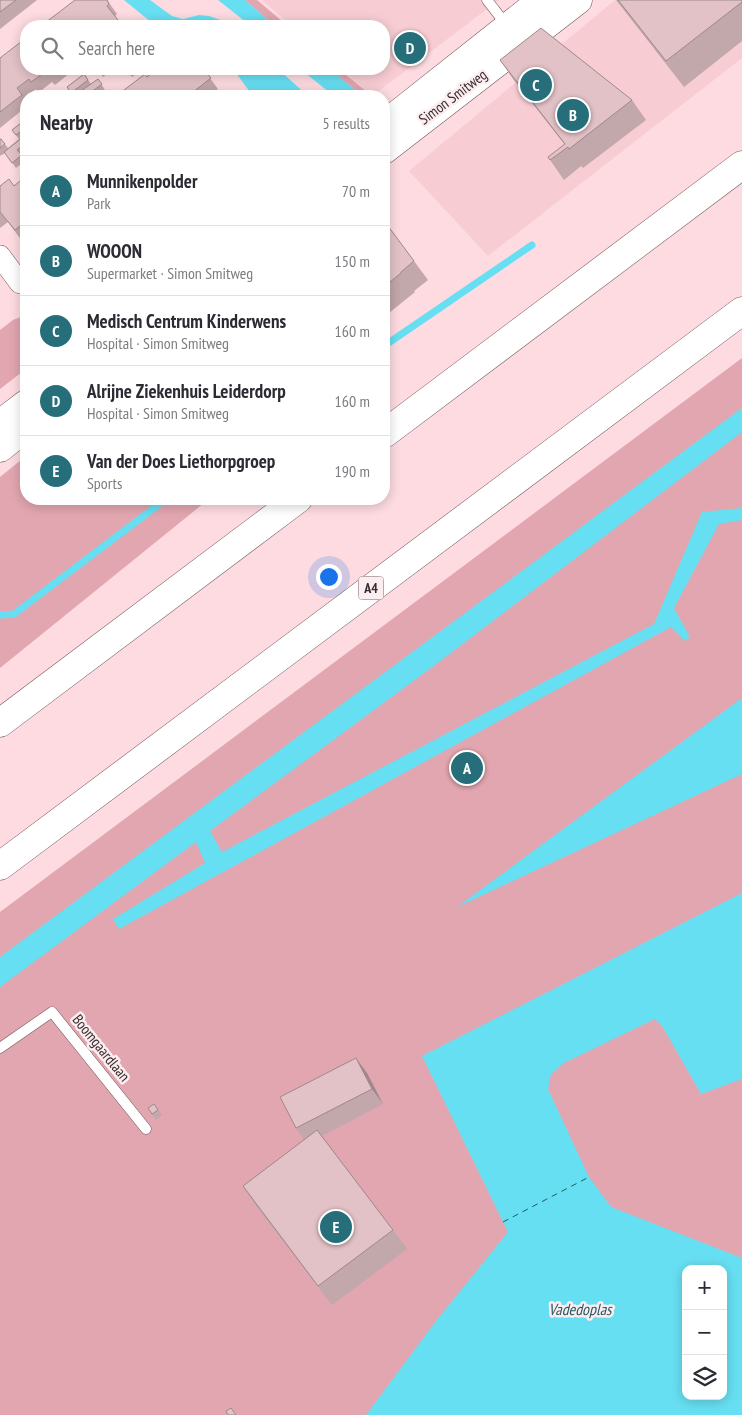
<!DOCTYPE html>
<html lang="en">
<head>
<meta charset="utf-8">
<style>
	:root { --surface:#fff; --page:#f2f2f3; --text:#2b2b33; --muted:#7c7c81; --line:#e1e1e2; --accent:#266f7a }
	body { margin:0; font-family:"PT Sans Narrow",sans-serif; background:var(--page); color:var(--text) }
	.controls { position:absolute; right:15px; bottom:15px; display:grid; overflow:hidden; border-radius:10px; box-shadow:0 2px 12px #0003 }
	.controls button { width:45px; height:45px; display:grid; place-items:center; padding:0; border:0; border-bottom:1px solid var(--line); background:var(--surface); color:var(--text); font:25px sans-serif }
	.you { position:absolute; left:328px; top:576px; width:18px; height:18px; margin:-12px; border:4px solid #fff; border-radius:50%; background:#1a73e8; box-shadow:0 0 0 8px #1a73e833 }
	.badge { display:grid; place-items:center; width:32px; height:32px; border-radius:50%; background:var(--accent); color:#fff; font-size:16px; font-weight:700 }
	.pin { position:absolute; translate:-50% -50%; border:2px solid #fff; box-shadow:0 1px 5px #0006 }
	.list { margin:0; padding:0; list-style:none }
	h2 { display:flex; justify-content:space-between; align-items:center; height:65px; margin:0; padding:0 20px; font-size:21px }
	h2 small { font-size:16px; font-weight:400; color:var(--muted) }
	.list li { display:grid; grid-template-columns:32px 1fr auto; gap:15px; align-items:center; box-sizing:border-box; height:70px; padding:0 20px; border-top:1px solid var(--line) }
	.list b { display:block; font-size:19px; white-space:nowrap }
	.list p { margin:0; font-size:16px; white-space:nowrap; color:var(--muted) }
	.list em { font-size:16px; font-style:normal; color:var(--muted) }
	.icon { flex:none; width:28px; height:28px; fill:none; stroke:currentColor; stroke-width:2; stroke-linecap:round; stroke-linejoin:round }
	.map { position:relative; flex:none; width:742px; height:1415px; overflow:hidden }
	.search { position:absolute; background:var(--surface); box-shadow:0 2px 12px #0003; left:20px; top:20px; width:370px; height:55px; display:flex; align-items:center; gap:12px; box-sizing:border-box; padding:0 18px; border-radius:20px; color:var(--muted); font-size:19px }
	.panel { position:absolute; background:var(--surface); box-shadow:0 2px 12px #0003; left:20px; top:90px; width:370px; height:415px; border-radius:20px }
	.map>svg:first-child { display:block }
</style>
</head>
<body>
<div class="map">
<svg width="742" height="1415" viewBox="0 0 742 1415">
	<rect width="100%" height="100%" fill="#fddbe0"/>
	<path fill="#f7cdd3" d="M262,0H499L372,96L341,69H384V26H292Z
		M615,0H742V58L488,256L409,171Z"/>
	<path fill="#e2a6b0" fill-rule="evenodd" d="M245,0H257L288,26H275Z
		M329,69H339L372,96H363Z
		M26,315V369L0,389V330L13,320Z
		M742,358V1415H0V912ZM686,1269H723V1396H686Z
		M26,456V499H209L0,668V477Z"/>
	<path fill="#67dff2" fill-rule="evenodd" d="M124,0H150L172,16L183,19L199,15L209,16L221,20L228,26H156Z
		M218,0H245L275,26H251Z
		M233,69H278L308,96H253Z
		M300,69H329L363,96H334Z
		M742,408V432L435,665L210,831L222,852L654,624L702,512L742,508V520L719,524L674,608L690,637L685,641L671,627L119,929L113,919L205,863L196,842L0,987V957Z
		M742,698V774L457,907Z
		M742,893V1079L701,1094L662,1026L655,1019L564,1063L551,1074L548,1089L589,1177L611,1207L742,1258V1415H366L436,1321L508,1232L422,1056ZM686,1269H723V1396H686Z"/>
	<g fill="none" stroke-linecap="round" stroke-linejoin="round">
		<path stroke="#67dff2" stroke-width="7" d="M384,346L532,245
			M0,615L14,614L166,499"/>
		<path stroke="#265961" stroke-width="1" stroke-dasharray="6 5" stroke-linecap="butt" d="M503,1222L589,1177"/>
		<defs>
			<path id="lane" d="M487,0L508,27
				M0,1048L52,1012L146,1129"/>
			<path id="street" d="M0,256L20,283L26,279"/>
			<path id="secondary" d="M384,125L542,0
				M384,150L578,0
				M0,424L26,404
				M0,448L26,427"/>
			<path id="highway" d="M384,434L742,165
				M0,723L298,499
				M0,866L742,311"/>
		</defs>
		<use href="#lane" stroke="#72565a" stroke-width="11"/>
		<use href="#street" stroke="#72565a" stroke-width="22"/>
		<use href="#secondary" stroke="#72565a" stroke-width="29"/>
		<use href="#highway" stroke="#72565a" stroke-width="29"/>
		<use href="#lane" stroke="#fff" stroke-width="10"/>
		<use href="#street" stroke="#fff" stroke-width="21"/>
		<use href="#secondary" stroke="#fff" stroke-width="28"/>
		<use href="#highway" stroke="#fff" stroke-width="28"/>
	</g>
	<path fill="#c2a7ab" d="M0,0H37L0,29Z
		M107,0L117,14L115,16L122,26H41Z
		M616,0H742V41L684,87Z
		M0,58L26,69H70L68,70L70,73L55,85L52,82L38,93L36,89L26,96L24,99L26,101V107L0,128Z
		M500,60L632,100L646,120L583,168L581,166L564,180L548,157L565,145L513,79Z
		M97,69H113L103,77Z
		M125,69H139L140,71L132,77Z
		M157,69H205L204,70L218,89L208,96H128L147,77Z
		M84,74L91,84L98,79L105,90L97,96H85L82,93L77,96H74L67,87Z
		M26,119V136L23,138L26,142V151L21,155L25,161L16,168L5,153L0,156V139H1L8,148L19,139L12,130Z
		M26,176V238L22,241L8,222L0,228V186H14Z
		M384,223L414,261L428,280L414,291L415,292L384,317Z
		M367,1073L383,1104L322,1136L393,1230L407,1249L332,1305L256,1206L243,1186L304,1140L296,1128Z
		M154,1104L162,1115L156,1120L148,1108Z"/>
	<path fill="#9e888b" d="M356,1058L367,1073L383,1104L372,1089Z"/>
	<path fill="#e2c2c7" stroke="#9e888b" d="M0,0H16L0,12Z
		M75,0H107L109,4L107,6L118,20L110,26H41Z
		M618,0H742V2L666,61Z
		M541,28L632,100L569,149L568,147L550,160L548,157L565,144L500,60Z
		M26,38V69H56L48,75L45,72L31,82L29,79L17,88L22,95L0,112V58Z
		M126,69H133L128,72Z
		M157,69H203L211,78L188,96H129L124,90L145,74L147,77Z
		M84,74L88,80L71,93L67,87Z
		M98,79L102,84L86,96H85L81,91Z
		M26,119V128L16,135L12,130Z
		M23,137L26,143L17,150L22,155L12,163L4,152Z
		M0,139H1L5,144L0,148Z
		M26,176V221L15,230L0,212V186L9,179L14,186Z
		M385,222L414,261L401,272V273L384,287V223Z
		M356,1058L372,1089L296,1128L280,1097Z
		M154,1104L158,1110L152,1114L148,1108Z
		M317,1130L393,1230L318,1286L243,1186Z
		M231,1408L236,1415H228L226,1411Z"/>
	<g text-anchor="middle" stroke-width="5" stroke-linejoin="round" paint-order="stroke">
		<rect fill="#fceef0" stroke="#746769" stroke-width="1" x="358.5" y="576.5" width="25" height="23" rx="4"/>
		<g font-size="14" font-weight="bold" fill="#392d2f">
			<text x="371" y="593">A4</text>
		</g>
		<g font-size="15" fill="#392d2f" stroke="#fceef0">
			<text transform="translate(453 97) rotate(-37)" y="5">Simon Smitweg</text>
			<text transform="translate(101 1048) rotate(51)" y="5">Boomgaardlaan</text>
		</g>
		<g font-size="16" font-style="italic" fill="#265961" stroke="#fceef0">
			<text x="580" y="1315">Vadedoplas</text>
		</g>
	</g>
</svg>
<div class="controls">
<button>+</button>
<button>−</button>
<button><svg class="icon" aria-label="layers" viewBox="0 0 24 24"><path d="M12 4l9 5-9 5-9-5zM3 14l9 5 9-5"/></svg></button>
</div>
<div class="you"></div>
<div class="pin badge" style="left:467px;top:768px">A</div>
<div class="pin badge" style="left:573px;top:115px">B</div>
<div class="pin badge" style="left:536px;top:85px">C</div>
<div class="pin badge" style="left:410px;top:48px">D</div>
<div class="pin badge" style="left:336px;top:1227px">E</div>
<div class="search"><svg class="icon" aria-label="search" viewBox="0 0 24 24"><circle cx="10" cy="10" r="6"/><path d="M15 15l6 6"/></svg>Search here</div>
<section class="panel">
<h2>Nearby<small>5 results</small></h2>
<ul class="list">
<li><span class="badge">A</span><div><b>Munnikenpolder</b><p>Park</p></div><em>70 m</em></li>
<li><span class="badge">B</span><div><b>WOOON</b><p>Supermarket · Simon Smitweg</p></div><em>150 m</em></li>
<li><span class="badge">C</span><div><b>Medisch Centrum Kinderwens</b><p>Hospital · Simon Smitweg</p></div><em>160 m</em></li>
<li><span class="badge">D</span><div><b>Alrijne Ziekenhuis Leiderdorp</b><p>Hospital · Simon Smitweg</p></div><em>160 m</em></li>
<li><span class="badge">E</span><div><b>Van der Does Liethorpgroep</b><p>Sports</p></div><em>190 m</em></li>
</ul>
</section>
</div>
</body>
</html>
